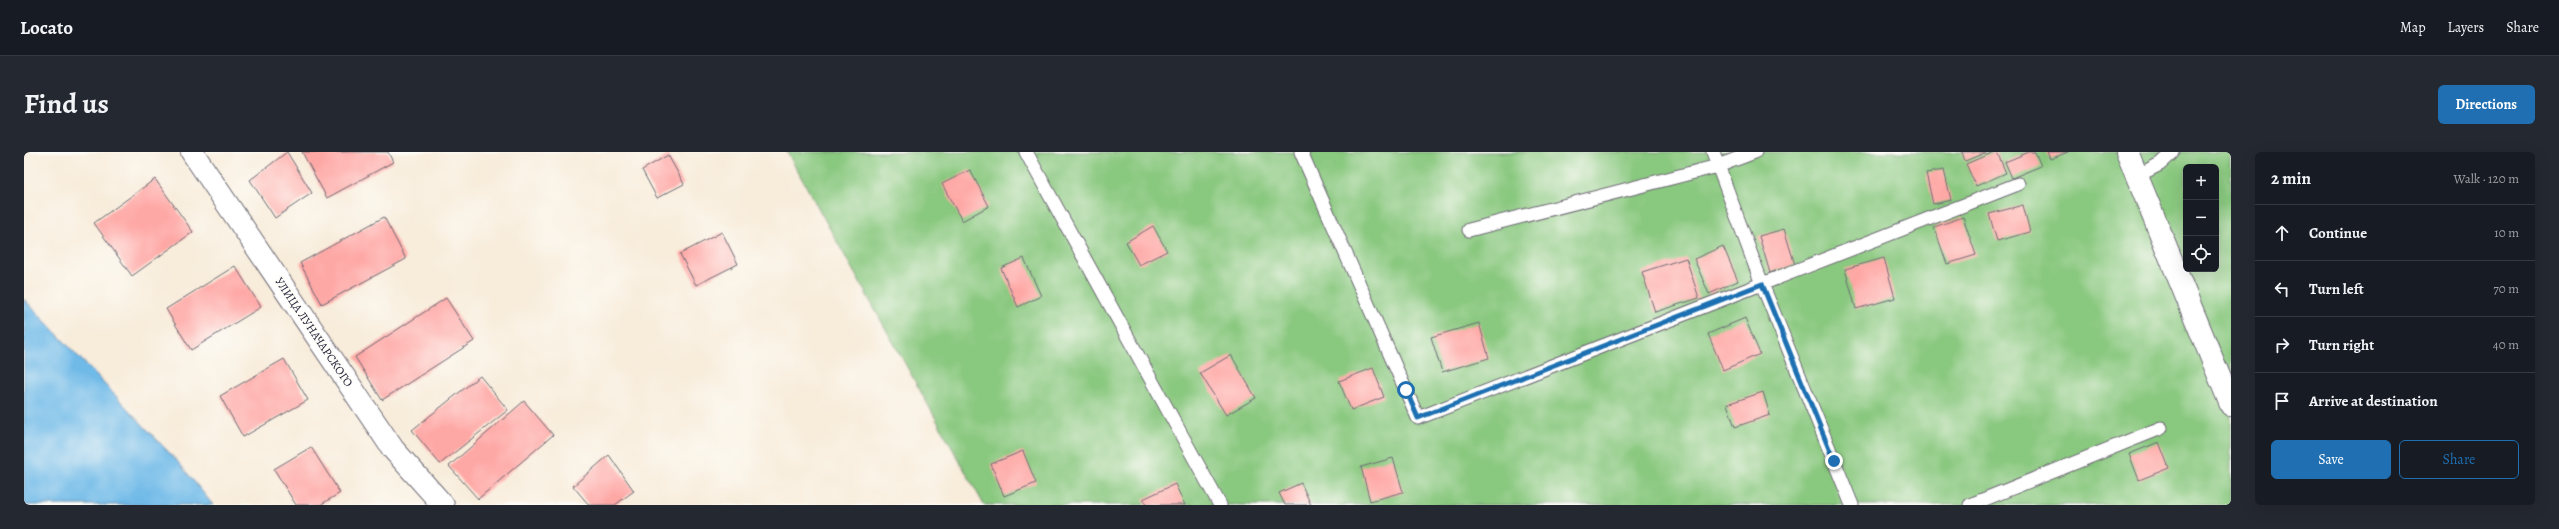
<!DOCTYPE html>
<html lang="en">
<head>
<meta charset="utf-8">
<style>
	:root { --surface:#171b24; --page:#242831; --text:#f1f3f6; --muted:#9ea1a6; --line:#363941; --accent:#1f6fb2 }
	body { margin:0; font-family:Alegreya,serif; background:var(--page); color:var(--text) }
	.controls { position:absolute; right:12px; top:12px; display:grid; overflow:hidden; border-radius:6px; box-shadow:0 4px 16px #0002 }
	.controls button { width:36px; height:36px; display:grid; place-items:center; padding:0; border:0; border-bottom:1px solid var(--line); background:var(--surface); color:var(--text); font:20px sans-serif }
	.stop { position:absolute; width:12px; height:12px; margin:-9px; border:3px solid #1f6fb2; border-radius:50%; background:#fff }
	.stop.end { background:#1f6fb2; border-color:#fff; box-shadow:0 1px 4px #0008 }
	.list { margin:0; padding:0; list-style:none }
	h2 { display:flex; justify-content:space-between; align-items:center; height:52px; margin:0; padding:0 16px; font-size:17px }
	h2 small { font-size:13px; font-weight:400; color:var(--muted) }
	.list li { display:grid; grid-template-columns:26px 1fr auto; gap:12px; align-items:center; box-sizing:border-box; height:56px; padding:0 16px; border-top:1px solid var(--line) }
	.list b { display:block; font-size:15px; white-space:nowrap }
	.list em { font-size:13px; font-style:normal; color:var(--muted) }
	.actions { display:flex; gap:8px; padding:12px 16px }
	.actions a { flex:1; padding:9px 0; border:1px solid var(--accent); border-radius:6px; text-align:center; font-size:14px; color:var(--accent) }
	.actions .main { background:var(--accent); color:#fff }
	.icon { flex:none; width:22px; height:22px; fill:none; stroke:currentColor; stroke-width:2; stroke-linecap:round; stroke-linejoin:round }
	.map { position:relative; flex:none; width:2207px; height:353px; overflow:hidden; border-radius:6px }
	header { display:flex; align-items:center; gap:24px; box-sizing:border-box; height:56px; padding:0 20px; background:var(--surface); border-bottom:1px solid var(--line) }
	header strong { font-size:19px }
	nav { display:flex; gap:22px; margin-inline-start:auto; font-size:14px }
	.intro { display:flex; align-items:center; justify-content:space-between; box-sizing:border-box; height:96px; padding:0 24px }
	h1 { margin:0; font-size:28px }
	.button { padding:10px 18px; border-radius:6px; background:var(--accent); color:#fff; font-size:14px; font-weight:700 }
	main { display:flex; gap:24px; padding:0 24px }
	aside { flex:1; background:var(--surface); border-radius:6px; box-shadow:0 4px 16px #0002 }
	.map>svg:first-child { display:block }
</style>
</head>
<body>
<header>
<strong>Locato</strong>
<nav><a>Map</a><a>Layers</a><a>Share</a></nav>
</header>
<div class="intro"><h1>Find us</h1><a class="button">Directions</a></div>
<main>
<div class="map">
<svg width="2207" height="353" viewBox="0 0 2207 353">
	<rect width="100%" height="100%" fill="#fdfcf7"/>
	<filter id="ink" filterUnits="userSpaceOnUse"><feTurbulence type="fractalNoise" baseFrequency=".025" numOctaves="2"/><feDisplacementMap in="SourceGraphic" scale="8" xChannelSelector="R" yChannelSelector="G"/><feConvolveMatrix kernelMatrix="1 2 1 2 8 2 1 2 1" color-interpolation-filters="sRGB"/></filter>
	<filter id="wash" filterUnits="userSpaceOnUse"><feTurbulence type="fractalNoise" baseFrequency=".012" numOctaves="4" result="noise"/><feDisplacementMap in="SourceGraphic" scale="16" xChannelSelector="R" yChannelSelector="G"/><feGaussianBlur stdDeviation="0.9" result="paint"/><feColorMatrix in="noise" values="0 0 0 0 0 0 0 0 0 0 0 0 0 0 0 0 0 1.4 0 .05"/><feComposite in="paint" operator="in"/></filter>
	<g filter="url(#wash)">
		<rect width="100%" height="100%" fill="#f8ecda"/>
		<path fill="#89c87f" stroke="#56755d" fill-rule="evenodd" d="M763,0H2207V353H960ZM2162,15H2192V117H2162Z"/>
		<path fill="#6fbae8" stroke="#486e92" d="M0,147L155,311L189,353H0Z"/>
		<g id="blocks">
			<path fill="#fea8a6" d="M263,0L288,41L251,66L226,28Z
				M278,0H364L369,10L303,46Z
				M1938,0H1963L1941,9Z
				M1970,0H1973L1982,21L1952,34L1942,12Z
				M2005,0H2011L2017,14L1988,26L1981,10Z
				M2023,0H2044L2026,7Z
				M644,3L660,32L633,46L618,18Z
				M946,18L965,54L938,69L918,32Z
				M1920,18L1927,48L1909,52L1902,21Z
				M131,27L169,80L108,124L70,71Z
				M1999,53L2006,80L1973,89L1965,62Z
				M360,65L382,107L298,152L276,111Z
				M1939,65L1952,103L1923,112L1910,75Z
				M1129,74L1143,99L1115,113L1102,90Z
				M1760,77L1771,113L1746,121L1735,84Z
				M698,80L714,112L672,133L656,102Z
				M1699,94L1714,129L1685,142L1670,107Z
				M1000,106L1017,144L994,155L977,116Z
				M1662,106L1675,146L1631,160L1618,120Z
				M1860,106L1871,146L1832,157L1821,117Z
				M211,114L237,155L167,198L142,157Z
				M422,146L450,189L358,248L331,205Z
				M1721,166L1736,202L1699,218L1684,182Z
				M1455,171L1465,206L1418,220L1407,185Z
				M1207,203L1232,246L1202,263L1176,221Z
				M260,207L284,248L219,285L196,244Z
				M1349,216L1360,245L1327,258L1315,229Z
				M456,224L484,258L416,312L388,278Z
				M1739,240L1746,263L1711,275L1703,252Z
				M500,249L529,283L454,347L425,314Z
				M2135,290L2145,316L2115,328L2105,302Z
				M287,295L316,341L296,353H272L250,317Z
				M999,299L1012,331L980,344L967,312Z
				M585,303L610,339L591,353H565L549,334Z
				M1369,306L1379,340L1346,349L1337,315Z
				M1277,331L1287,353H1261L1255,341Z
				M1151,332L1161,353H1122L1119,347Z"/>
		</g>
	</g>
	<g filter="url(#ink)">
		<use href="#blocks" fill-opacity="0" stroke="#6d6973" stroke-width="1"/>
		<g fill="none" stroke-linecap="round" stroke-linejoin="round">
			<defs>
				<path id="service" d="M1002,0L1196,353
					M1277,0L1394,266L1994,32
					M1689,0L1738,132L1828,353
					M2113,24L2136,12L2149,0
					M1445,78L1694,14L1731,0
					M1946,353L2137,276"/>
				<path id="minor" d="M168,0L369,297L419,353
					M2103,0L2207,253"/>
			</defs>
			<use href="#service" stroke="#6d6973" stroke-width="15"/>
			<use href="#minor" stroke="#6d6973" stroke-width="24"/>
			<use href="#service" stroke="#fff" stroke-width="13"/>
			<use href="#minor" stroke="#fff" stroke-width="22"/>
		</g>
	</g>
	<g fill="none" stroke-linecap="round" stroke-linejoin="round" filter="url(#ink)">
		<path stroke="#1f6fb2" stroke-width="5" d="M1382,238L1394,266L1738,132L1810,309"/>
	</g>
	<g text-anchor="middle" stroke-width="3.5" stroke-linejoin="round" paint-order="stroke">
		<g font-size="12" fill="#22223b" stroke="#fdfcf7">
			<text transform="translate(290 180) rotate(56)" y="4">УЛИЦА ЛУНАЧАРСКОГО</text>
		</g>
	</g>
</svg>
<div class="controls">
<button>+</button>
<button>−</button>
<button><svg class="icon" aria-label="locate" viewBox="0 0 24 24"><circle cx="12" cy="12" r="6"/><path d="M12 2v4M12 18v4M2 12h4M18 12h4"/></svg></button>
</div>
<div class="stop" style="left:1382px;top:238px"></div>
<div class="stop end" style="left:1810px;top:309px"></div>
</div>
<aside>
<h2>2 min<small>Walk · 120 m</small></h2>
<ul class="list">
<li><svg class="icon" aria-label="ahead" viewBox="0 0 24 24"><path d="M12 20V5M6 11l6-6 6 6"/></svg><div><b>Continue</b></div><em>10 m</em></li>
<li><svg class="icon" aria-label="left" viewBox="0 0 24 24"><path d="M17 20v-9H6M10 6l-5 5 5 5"/></svg><div><b>Turn left</b></div><em>70 m</em></li>
<li><svg class="icon" aria-label="right" viewBox="0 0 24 24"><path d="M7 20v-9h11M14 6l5 5-5 5"/></svg><div><b>Turn right</b></div><em>40 m</em></li>
<li><svg class="icon" aria-label="arrive" viewBox="0 0 24 24"><path d="M6 21V4h12l-3 4 3 4H6"/></svg><div><b>Arrive at destination</b></div></li>
</ul>
<div class="actions"><a class="main">Save</a><a>Share</a></div>
</aside>
</main>
</body>
</html>
